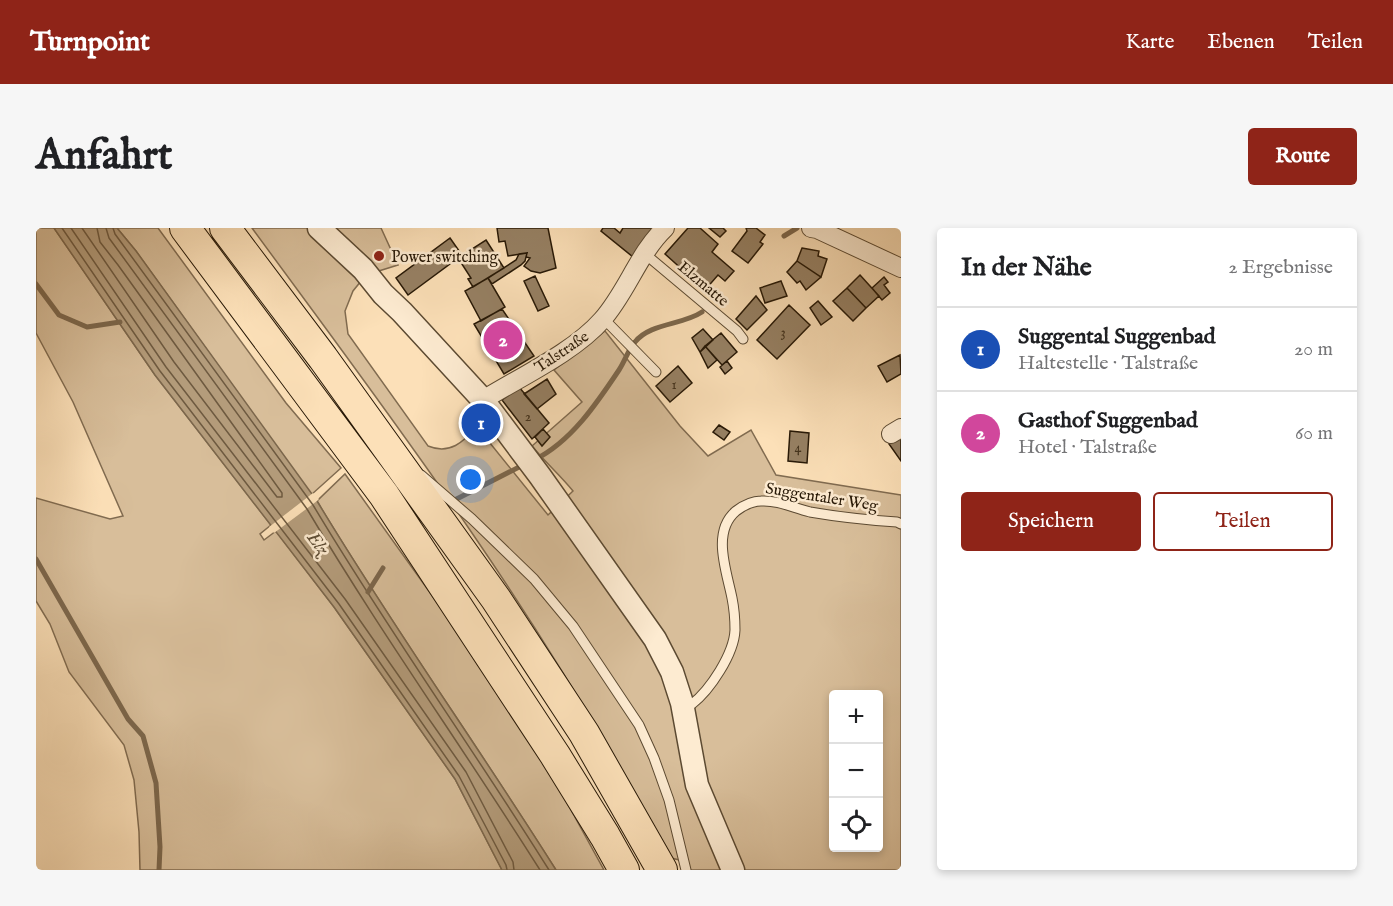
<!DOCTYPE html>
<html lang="de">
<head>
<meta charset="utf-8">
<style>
	:root { --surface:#fff; --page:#f6f6f6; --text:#202124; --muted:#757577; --line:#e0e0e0; --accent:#8f2418 }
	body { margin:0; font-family:"IM FELL English",serif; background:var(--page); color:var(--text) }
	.controls { position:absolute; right:18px; bottom:18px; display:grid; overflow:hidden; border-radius:6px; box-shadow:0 3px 9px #0003 }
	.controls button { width:54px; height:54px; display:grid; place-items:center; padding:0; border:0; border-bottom:2px solid var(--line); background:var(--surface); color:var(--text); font:30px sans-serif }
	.you { position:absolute; left:435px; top:252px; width:21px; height:21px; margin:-15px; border:4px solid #fff; border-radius:50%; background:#1a73e8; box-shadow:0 0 0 9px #1a73e833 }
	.badge { display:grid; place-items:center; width:39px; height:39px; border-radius:50%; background:var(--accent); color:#fff; font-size:20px; font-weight:700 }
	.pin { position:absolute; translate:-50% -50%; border:3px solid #fff; box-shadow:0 2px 6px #0006 }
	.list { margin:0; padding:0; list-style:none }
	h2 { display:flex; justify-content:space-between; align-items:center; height:78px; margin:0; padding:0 24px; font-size:26px }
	h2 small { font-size:20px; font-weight:400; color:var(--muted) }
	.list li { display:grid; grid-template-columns:39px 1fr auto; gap:18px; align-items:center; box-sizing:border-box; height:84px; padding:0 24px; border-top:2px solid var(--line) }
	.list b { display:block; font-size:22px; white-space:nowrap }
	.list p { margin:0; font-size:20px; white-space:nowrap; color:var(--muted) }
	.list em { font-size:20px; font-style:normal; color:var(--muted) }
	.actions { display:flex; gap:12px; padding:18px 24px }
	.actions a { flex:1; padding:14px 0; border:2px solid var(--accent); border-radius:6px; text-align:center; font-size:21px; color:var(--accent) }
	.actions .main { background:var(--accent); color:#fff }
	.icon { flex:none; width:33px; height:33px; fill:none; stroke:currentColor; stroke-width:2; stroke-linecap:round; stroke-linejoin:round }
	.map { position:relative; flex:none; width:865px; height:642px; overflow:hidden; border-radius:6px }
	header { display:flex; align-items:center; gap:36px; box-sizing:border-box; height:84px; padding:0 30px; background:var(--accent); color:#fff }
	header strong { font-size:28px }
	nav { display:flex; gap:33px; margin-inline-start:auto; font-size:21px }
	.intro { display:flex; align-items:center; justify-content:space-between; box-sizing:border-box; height:144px; padding:0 36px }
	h1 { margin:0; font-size:42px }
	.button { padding:15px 27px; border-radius:6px; background:var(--accent); color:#fff; font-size:21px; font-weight:700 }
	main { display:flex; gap:36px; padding:0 36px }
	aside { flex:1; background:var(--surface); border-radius:6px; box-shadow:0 3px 9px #0003 }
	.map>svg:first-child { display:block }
</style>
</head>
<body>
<header>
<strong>Turnpoint</strong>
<nav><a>Karte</a><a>Ebenen</a><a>Teilen</a></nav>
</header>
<div class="intro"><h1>Anfahrt</h1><a class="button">Route</a></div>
<main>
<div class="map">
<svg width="865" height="642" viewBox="0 0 865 642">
	<rect width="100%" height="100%" fill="#fce0b8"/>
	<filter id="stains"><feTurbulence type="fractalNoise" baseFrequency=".00333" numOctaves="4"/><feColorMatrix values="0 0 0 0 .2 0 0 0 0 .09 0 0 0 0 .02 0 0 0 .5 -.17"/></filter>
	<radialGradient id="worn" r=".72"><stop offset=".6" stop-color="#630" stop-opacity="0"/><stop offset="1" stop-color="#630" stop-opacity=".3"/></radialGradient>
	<path fill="#d8be9a" stroke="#806b50" stroke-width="1.5" fill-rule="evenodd" d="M0,0H18L119,147L235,297L224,306L228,312L240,303L298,379L419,551L466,642H104L103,604L98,552L88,517L33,444L14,396L0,373V270L74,291L87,288L37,174L0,105Z
		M81,0H122L250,175L305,240L275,267L100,23Z
		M216,0H345L362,37L330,47L317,63L309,83L312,106L392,218C414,227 427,214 441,199L512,287L537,263C524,247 509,234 496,218L546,174L518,142L569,103L644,198L672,228L715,202L740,247L865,267V642H654L652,634L635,630C574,519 508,410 436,305C366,202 290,101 216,0ZM798,466H842V620H798Z
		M309,246L443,433L524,562L568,642H520C442,518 356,398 281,273Z"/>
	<path fill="#b49c7b" stroke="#7c674c" stroke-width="1.5" d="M18,0H81L100,23L281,273C356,398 442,518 520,642H466L419,551L298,379L119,147Z"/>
	<path fill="#fce0b8" d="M277,265L283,271L281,273L238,305L233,299Z"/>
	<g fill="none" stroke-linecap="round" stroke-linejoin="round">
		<path stroke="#6e5a40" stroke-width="1.5" d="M26,0L124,143L303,376L423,548L470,637L471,642
			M35,0L130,139L309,371L430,544L477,634L478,642
			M46,0L138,134L241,269H246V265L82,37L64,14L61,0
			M70,0L73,10L271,281C344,404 428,521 504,642
			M77,0L79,6L277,277C351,401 436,519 513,642"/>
		<path stroke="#7c674c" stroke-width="5" d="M748,8L761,0
			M0,56L23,87L51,99L84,94
			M498,232C535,214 561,175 583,142C589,133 592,122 599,114C614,95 647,97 666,84
			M407,278L489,236
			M0,331L92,491L107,508L120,555L124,619L123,642
			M332,364L347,340"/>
	</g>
	<path fill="#968063" stroke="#271806" stroke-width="1.5" d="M461,0H512L520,40L504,45L495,43L488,38L494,30L490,29L491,25L472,28L469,13L463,14Z
		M567,0H578L584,5L587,0H619L597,29L565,3Z
		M652,0H664L682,16L676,24L698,43L689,53L682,47L669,62L629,26Z
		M673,0H687L690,3L684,9Z
		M710,0H720L729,7L724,14L727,16L712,35L696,23L711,3Z
		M414,10L426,27L372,67L360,50Z
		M450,12L468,40L437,59L432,51L435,50L422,30Z
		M766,20L783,23L782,28L791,31L785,49L761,33Z
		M491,25L489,33L485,37L456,56L452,50L480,32L483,26Z
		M761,33L785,49L770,62L764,53L761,55L751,44Z
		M824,47L843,68L830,80L811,60Z
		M499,48L513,78L502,83L488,53Z
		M848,49L852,54L848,57L854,65L846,72L836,60Z
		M452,50L469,79L445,93L429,63Z
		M745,53L751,68L729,75L724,60Z
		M811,60L830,80L817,93L797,73Z
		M720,68L731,82L711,102L700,91Z
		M782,73L796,89L785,97L774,80Z
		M753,77L774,97L741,131L721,112Z
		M466,81L498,128L468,146L438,96Z
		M667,101L677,112L664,124L656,110Z
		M685,105L701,124L686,137L669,118Z
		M669,118L681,132L672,140L664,124Z
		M864,127L865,146L851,154L842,138Z
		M691,133L696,140L689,146L684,139Z
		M642,138L656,155L634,174L620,158Z
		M511,151L520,166L501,181L488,166Z
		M483,159L513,195L496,211L466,172Z
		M683,197L694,204L688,212L677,204Z
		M507,201L514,209L506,218L499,209Z
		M754,203L773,205L771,235L752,233Z
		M865,207V233L853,216Z"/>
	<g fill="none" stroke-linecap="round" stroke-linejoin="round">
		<defs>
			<path id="service" d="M608,25L701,103L707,111
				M568,91L620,144
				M385,247L436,291L498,351L537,398L603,497L618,530L633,572L650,642
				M656,476C674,462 698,426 699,402C699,392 698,380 696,370C691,344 675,304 700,283C708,277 716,273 725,273C743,272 757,280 774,284C803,289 831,292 861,294L865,296"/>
			<path id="minor" d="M775,0L781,1L865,40
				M447,172C484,149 538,124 566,92C591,64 602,26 629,0
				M855,206L865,200"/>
			<path id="tertiary" d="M283,0L327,41L347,66L366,84L447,172L504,248L619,411L636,444L646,475L661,557L697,642"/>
			<path id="trunk" d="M149,0L348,267L519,527L569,608L588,642
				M189,0L287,130L460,371L548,505L626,642"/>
		</defs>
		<use href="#service" stroke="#5c4a32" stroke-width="11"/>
		<use href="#minor" stroke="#5c4a32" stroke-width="20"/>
		<use href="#tertiary" stroke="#5c4a32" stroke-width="25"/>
		<use href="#trunk" stroke="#271806" stroke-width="32"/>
		<use href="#service" stroke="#fdebd1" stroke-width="9"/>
		<use href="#minor" stroke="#fdebd1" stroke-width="18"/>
		<use href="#tertiary" stroke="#fdebd1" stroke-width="22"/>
		<use href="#trunk" stroke="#fce0b8" stroke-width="30"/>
	</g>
	<circle fill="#8f2418" stroke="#fdebd1" stroke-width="2" cx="343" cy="28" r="6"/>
	<g text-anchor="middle" stroke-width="5" stroke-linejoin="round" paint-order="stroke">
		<g font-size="14" fill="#43321d">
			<text x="747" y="109">3</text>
			<text x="638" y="161">1</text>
			<text x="492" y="193">2</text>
			<text x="762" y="224">4</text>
		</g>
		<g font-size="16" fill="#271806" stroke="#fdebd1" text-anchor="start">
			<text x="355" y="34">Power switching</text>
		</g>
		<g font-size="16" fill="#271806" stroke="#fdebd1">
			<text transform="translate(668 55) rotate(40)" y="6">Elzmatte</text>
			<text transform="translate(525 123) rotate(-34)" y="6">Talstraße</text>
			<text transform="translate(786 268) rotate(9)" y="6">Suggentaler Weg</text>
		</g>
		<g font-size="18" font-style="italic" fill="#5f4d35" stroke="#fdebd1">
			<text transform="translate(282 315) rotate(54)" y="6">Elz</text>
		</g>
	</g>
	<rect width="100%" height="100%" filter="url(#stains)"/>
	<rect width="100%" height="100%" fill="url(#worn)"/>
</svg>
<div class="controls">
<button>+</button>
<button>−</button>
<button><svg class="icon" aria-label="locate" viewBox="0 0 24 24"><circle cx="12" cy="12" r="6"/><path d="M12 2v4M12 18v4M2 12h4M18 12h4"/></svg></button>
</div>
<div class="you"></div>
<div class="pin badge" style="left:445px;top:195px;background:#1a4fb4">1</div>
<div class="pin badge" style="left:467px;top:112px;background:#d1479c">2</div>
</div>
<aside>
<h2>In der Nähe<small>2 Ergebnisse</small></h2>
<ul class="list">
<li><span class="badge" style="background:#1a4fb4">1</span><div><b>Suggental Suggenbad</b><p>Haltestelle · Talstraße</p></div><em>20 m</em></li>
<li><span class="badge" style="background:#d1479c">2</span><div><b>Gasthof Suggenbad</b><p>Hotel · Talstraße</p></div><em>60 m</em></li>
</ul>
<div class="actions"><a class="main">Speichern</a><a>Teilen</a></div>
</aside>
</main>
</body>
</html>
